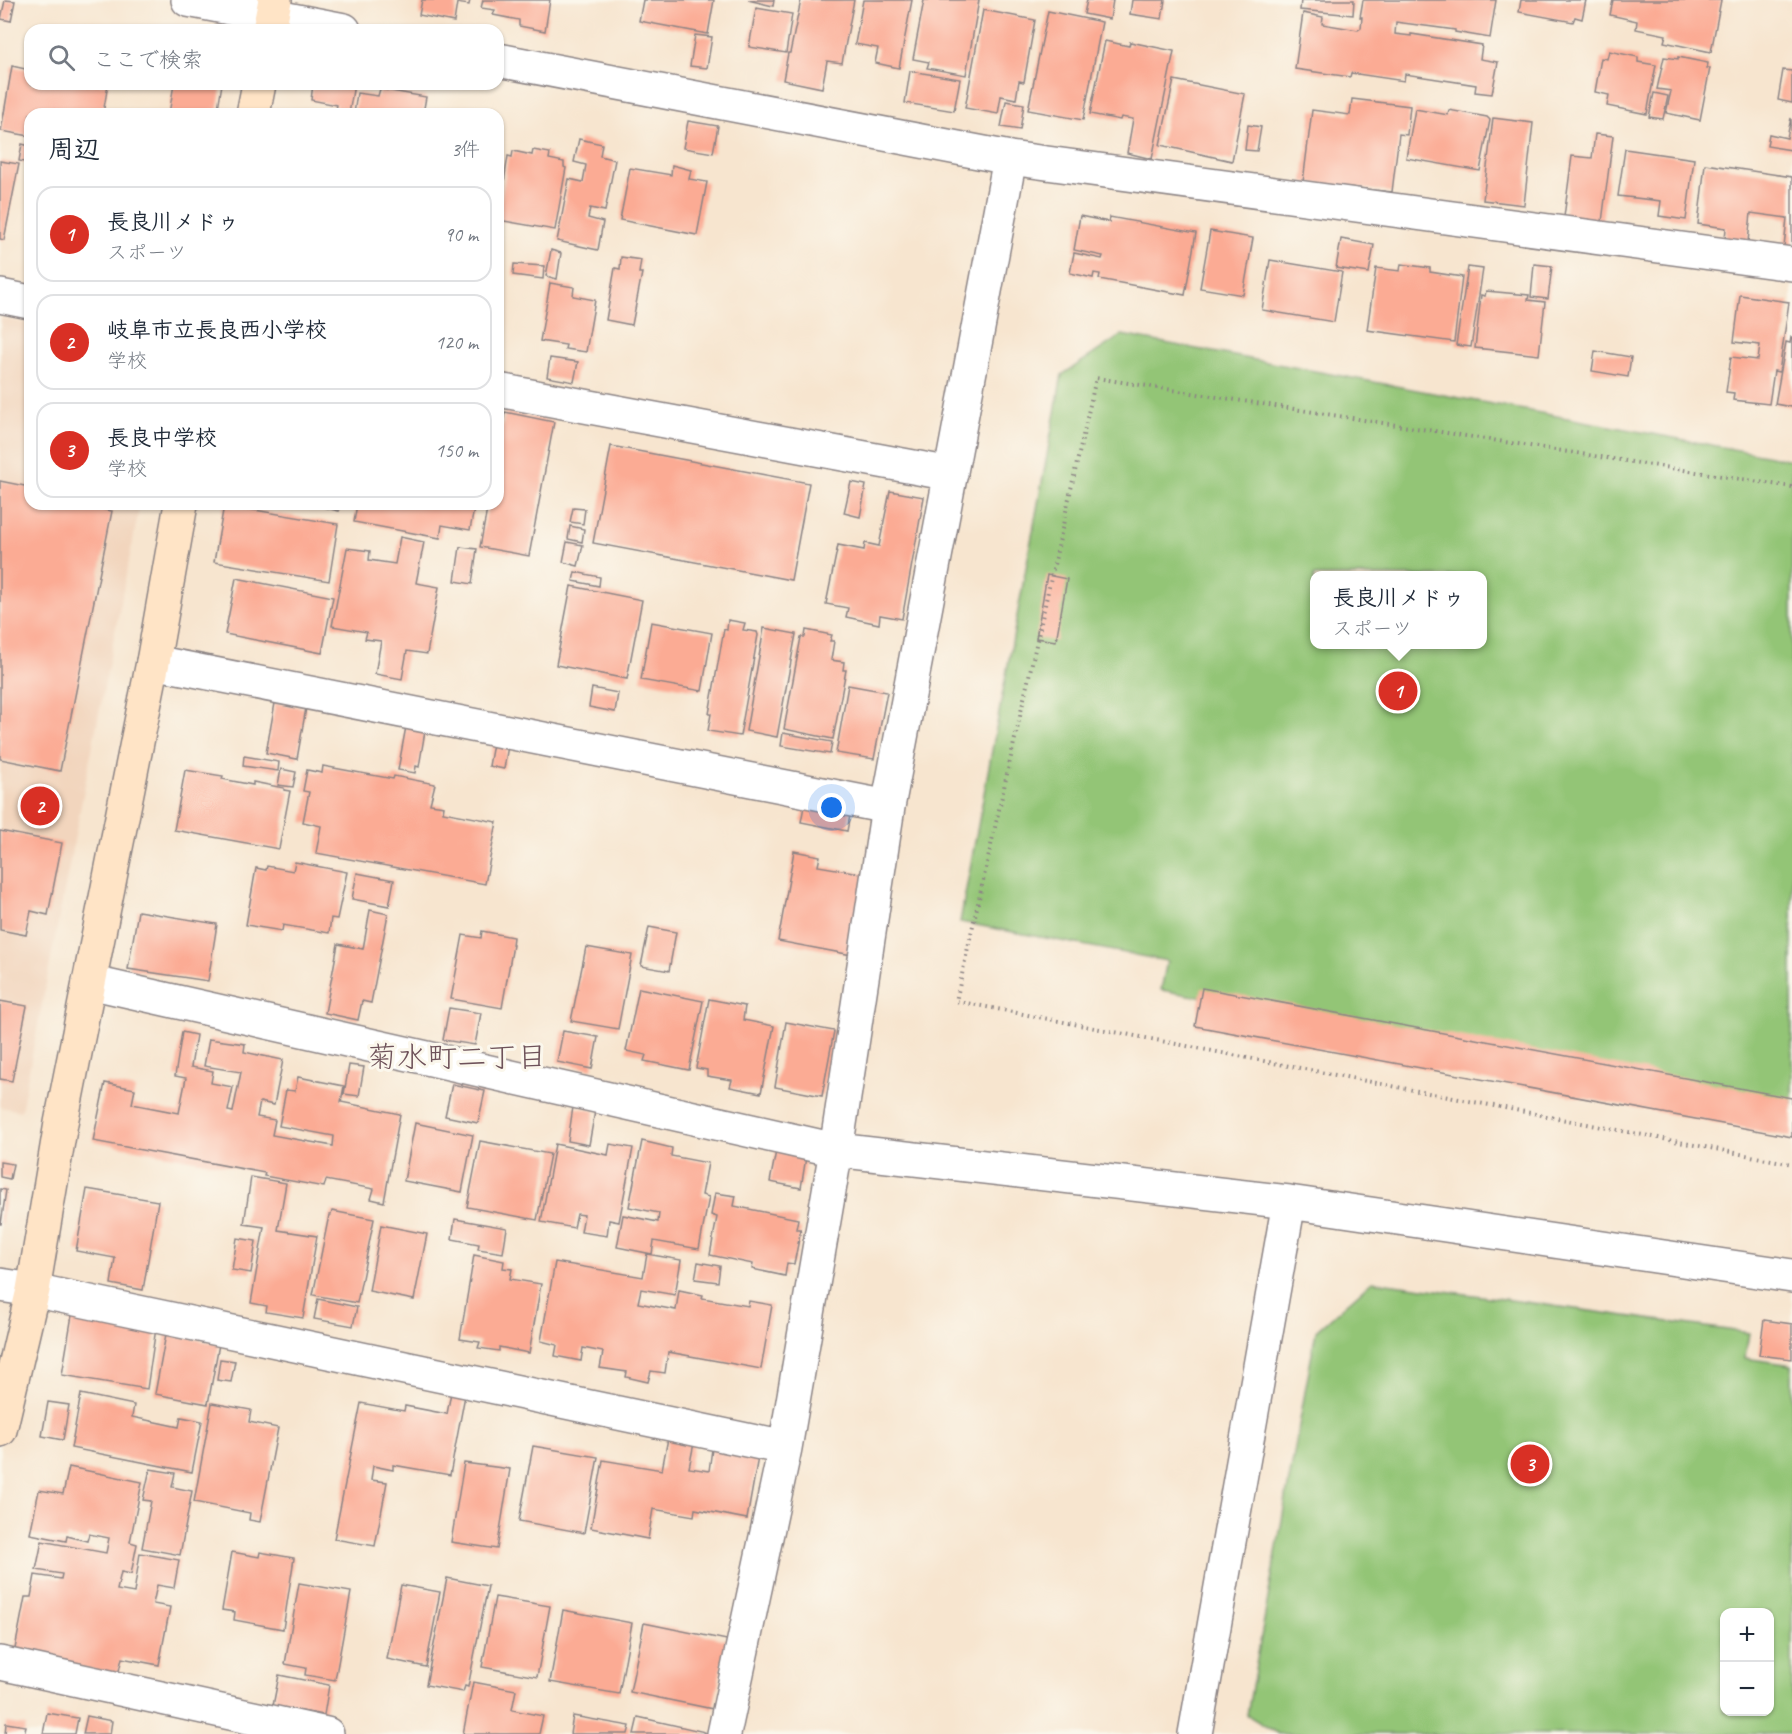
<!DOCTYPE html>
<html lang="ja">
<head>
<meta charset="utf-8">
<style>
	:root { --surface:#fff; --page:#f2f2f3; --text:#1f2937; --muted:#747a83; --line:#e0e1e3; --accent:#d93025 }
	body { margin:0; font-family:Caveat,"Klee One",sans-serif; background:var(--page); color:var(--text) }
	.controls { position:absolute; right:18px; bottom:18px; display:grid; overflow:hidden; border-radius:12px; box-shadow:0 2px 4px #0004 }
	.controls button { width:54px; height:54px; display:grid; place-items:center; padding:0; border:0; border-bottom:2px solid var(--line); background:var(--surface); color:var(--text); font:30px sans-serif }
	.you { position:absolute; left:832px; top:808px; width:21px; height:21px; margin:-15px; border:4px solid #fff; border-radius:50%; background:#1a73e8; box-shadow:0 0 0 9px #1a73e833 }
	.badge { display:grid; place-items:center; width:39px; height:39px; border-radius:50%; background:var(--accent); color:#fff; font-size:20px; font-weight:700 }
	.pin { position:absolute; translate:-50% -50%; border:3px solid #fff; box-shadow:0 2px 6px #0006 }
	.popup { position:absolute; left:1310px; top:571px; width:177px; height:78px; box-sizing:border-box; display:grid; place-content:center; border-radius:12px; background:var(--surface); filter:drop-shadow(0 2px 4px #0005); font-size:20px; white-space:nowrap; color:var(--muted) }
	.popup b { font-size:22px; color:var(--text) }
	.popup::after { content:''; position:absolute; left:50%; top:100%; margin-left:-12px; border:12px solid transparent; border-top-color:var(--surface) }
	.list { margin:0; padding:0; list-style:none }
	h2 { display:flex; justify-content:space-between; align-items:center; height:78px; margin:0; padding:0 24px; font-size:26px }
	h2 small { font-size:20px; font-weight:400; color:var(--muted) }
	.list li { display:grid; grid-template-columns:39px 1fr auto; gap:18px; align-items:center; box-sizing:border-box; height:96px; margin:0 12px 12px; padding:0 12px; border:2px solid var(--line); border-radius:18px }
	.list b { display:block; font-size:22px; white-space:nowrap }
	.list p { margin:0; font-size:20px; white-space:nowrap; color:var(--muted) }
	.list em { font-size:20px; font-style:normal; color:var(--muted) }
	.icon { flex:none; width:33px; height:33px; fill:none; stroke:currentColor; stroke-width:2; stroke-linecap:round; stroke-linejoin:round }
	.map { position:relative; flex:none; width:1792px; height:1734px; overflow:hidden }
	.search { position:absolute; background:var(--surface); box-shadow:0 2px 4px #0004; left:24px; top:24px; width:480px; height:66px; display:flex; align-items:center; gap:15px; box-sizing:border-box; padding:0 21px; border-radius:18px; color:var(--muted); font-size:22px }
	.panel { position:absolute; background:var(--surface); box-shadow:0 2px 4px #0004; left:24px; top:108px; width:480px; height:402px; border-radius:18px }
	.map>svg:first-child { display:block }
</style>
</head>
<body>
<div class="map">
<svg width="1792" height="1734" viewBox="0 0 1792 1734">
	<rect width="100%" height="100%" fill="#fbf7ec"/>
	<filter id="ink" filterUnits="userSpaceOnUse"><feTurbulence type="fractalNoise" baseFrequency=".0167" numOctaves="2"/><feDisplacementMap in="SourceGraphic" scale="12" xChannelSelector="R" yChannelSelector="G"/><feConvolveMatrix kernelMatrix="1 2 1 2 8 2 1 2 1" color-interpolation-filters="sRGB"/></filter>
	<filter id="wash" filterUnits="userSpaceOnUse"><feTurbulence type="fractalNoise" baseFrequency=".008" numOctaves="4" result="noise"/><feDisplacementMap in="SourceGraphic" scale="24" xChannelSelector="R" yChannelSelector="G"/><feGaussianBlur stdDeviation="1.35" result="paint"/><feColorMatrix in="noise" values="0 0 0 0 0 0 0 0 0 0 0 0 0 0 0 0 0 1.4 0 .05"/><feComposite in="paint" operator="in"/></filter>
	<g filter="url(#wash)">
		<rect width="100%" height="100%" fill="#f7e5cf"/>
		<path fill="#f2d5bd" d="M0,318L30,324V504H140L21,1111L0,1107Z"/>
		<path fill="#93c576" stroke="#5a7458" stroke-width="1.5" fill-rule="evenodd" d="M1122,335L1792,460V1108L1161,990L1167,961L960,922L1062,375ZM1314,576H1482V644H1314Z
			M1372,1281L1749,1333L1745,1358L1792,1365V1734H1278L1247,1715L1316,1331ZM1724,1612H1770V1712H1724Z"/>
		<g id="blocks">
			<path fill="#fbab94" d="M5,0L15,1L11,21L1,19Z
				M422,0H470L469,5L457,3L454,22L419,15Z
				M483,0H550L545,31L519,26V20L493,15L495,10L481,8Z
				M643,0H714L708,34L639,21Z
				M748,0H774L773,6Z
				M801,0H854L842,63L827,61L822,88L783,80L788,53H790Z
				M863,0H912L899,68L875,63L878,48L855,44Z
				M924,0H979L966,75L927,68L929,62L913,59Z
				M1087,0H1113L1110,19L1084,14Z
				M1132,0H1165L1162,19L1130,14Z
				M1301,0H1354L1353,15L1300,10Z
				M1363,0H1496L1490,38L1455,32V30L1396,22L1395,34L1411,36V34L1482,45L1480,59L1498,62L1492,94L1475,92L1476,85L1405,74L1404,81L1351,73L1350,77L1295,69L1303,13L1323,17L1322,24L1358,30L1361,28L1362,17H1360Z
				M1521,0H1586L1582,19L1575,17L1573,22L1519,12Z
				M1613,0H1721L1711,52L1664,42L1666,35L1636,29L1637,21L1610,15Z
				M756,8L792,14L786,53L749,47Z
				M983,10L1035,20L1024,82L1019,81L1016,99L1001,96L998,114L965,108Z
				M1048,11L1102,22L1083,120L1028,110Z
				M695,35L712,37L707,68L690,66Z
				M1105,41L1129,46L1130,42L1174,51L1152,159L1127,153L1133,119L1121,117L1120,120L1090,114Z
				M1609,51L1638,57V62L1656,65L1647,114L1607,106L1609,95L1595,92L1601,58L1607,59Z
				M1664,57L1678,59V57L1708,63L1707,68H1710L1700,120L1666,113L1671,91L1657,89Z
				M12,66L30,70V84H108L103,114H30V136L1,131Z
				M1783,70L1792,71V103L1778,100Z
				M910,71L960,79L954,111L905,103Z
				M1174,80L1245,94L1232,161L1160,145Z
				M174,84H222L217,114H169Z
				M313,84H354L349,114H335L337,105L311,100Z
				M380,89L426,97L423,114H354L357,93L378,96Z
				M1654,93L1668,96L1663,119L1649,117Z
				M1352,99L1410,106L1407,135L1399,134L1392,192L1303,182L1312,110L1350,115Z
				M1006,101L1024,104L1020,130L1001,127Z
				M1415,109L1448,115L1449,110L1487,117L1490,120L1480,171L1406,158Z
				M1493,118L1533,123L1524,205L1483,200Z
				M1791,118L1792,150L1767,146L1769,134L1787,138Z
				M688,121L718,126L713,153L683,148Z
				M1248,125L1261,127L1257,151L1245,150Z
				M1595,134L1613,136L1602,222L1564,217L1572,156L1592,158Z
				M579,139L602,144L600,156L615,160L605,211L590,208L588,218L603,222L598,250L557,241L569,179L583,182L586,165L574,162Z
				M22,144L30,146V163L19,161Z
				M1625,149L1694,159L1686,220L1659,216L1661,201L1618,196Z
				M533,150L550,153L549,159L564,162V167L566,168L555,230L498,220L508,156L512,157L513,151L532,155Z
				M0,161L19,164L4,240L0,239Z
				M1705,164L1792,177V248L1784,247L1787,218L1751,213L1748,242L1725,239L1726,228L1698,224Z
				M672,165L691,170L689,179L707,182L697,235L620,220L630,168L671,175Z
				M1080,216L1109,222L1110,217L1196,233L1185,295L1099,279L1100,274L1094,273L1093,278L1070,273L1074,253L1102,259L1103,256L1074,250Z
				M1210,231L1253,238L1243,295L1200,288Z
				M1341,239L1374,245L1369,273L1336,268Z
				M551,250L561,253L557,279L546,276Z
				M621,257L641,260L639,273H642L632,325L606,320L615,268L620,269Z
				M1270,260L1342,272L1334,322L1262,310Z
				M514,264L544,266L543,279L513,275Z
				M1401,264L1430,268V272L1462,277L1454,342L1367,330L1376,268L1400,271Z
				M1534,264L1552,266L1548,299L1531,297Z
				M1468,267L1483,269L1471,347L1456,345Z
				M550,283L574,287L573,296L595,300L586,352L565,349L566,345L540,341Z
				M1486,291L1529,295L1528,300L1545,302L1539,355L1475,348L1481,295L1485,296Z
				M1740,295L1789,302L1779,372L1774,371L1769,404L1733,400L1734,393L1726,392L1731,357L1758,360L1760,345L1734,342Z
				M1791,337H1792V407L1775,404L1786,342L1790,343Z
				M1595,351L1631,357L1628,377L1592,371Z
				M550,358L578,362L574,382L547,377Z
				M505,412L554,422L529,556L480,547L488,504H498V448Z
				M611,446L809,483L791,580L593,543Z
				M0,481L30,487V504H96L95,508L112,511L60,771L0,759Z
				M851,482L866,485L860,517L844,513Z
				M890,491L924,497L902,619L880,615L879,624L846,617L848,608L826,604L838,545L864,550L865,543L879,546Z
				M310,504H340L339,511Z
				M357,504H475L470,530L442,525L440,538L354,522Z
				M224,505L338,524L329,581L214,562Z
				M573,508L585,509L583,524L570,522Z
				M570,526L584,529L582,542L568,539Z
				M400,537L424,542L416,583L439,587L427,654L407,651L402,679L375,674L381,641L365,639L367,632L332,626L347,548L370,551L369,560L395,564Z
				M567,542L583,545L578,566L563,562Z
				M460,547L477,549L472,584L455,581Z
				M575,572L600,577L599,586L573,581Z
				M1047,575L1067,579L1056,641L1036,638Z
				M236,578L333,597L322,653L225,634Z
				M571,586L642,600L627,679L556,665Z
				M728,620L745,623L743,630L757,632L758,635L740,736L708,731L711,714H709L724,629L727,630Z
				M651,622L712,633L702,691L641,680Z
				M764,628L796,634L777,737L746,731Z
				M806,630L832,635L830,641H834L831,660L844,662L843,670H846L833,739L784,729L801,637H805Z
				M848,685L887,692L874,759L836,753Z
				M592,688L618,693L615,712L589,707Z
				M275,703L306,708L297,759L266,753Z
				M407,721L426,725L419,767L416,766L415,773L398,770Z
				M783,733L832,742L830,754L781,746Z
				M494,738L509,740L504,769L489,766Z
				M244,756L279,762L278,771L243,766Z
				M323,766L393,779L394,776L435,784L430,804L444,806L443,812L497,822L485,884L316,853L321,826L303,822L309,792L303,791L307,770L322,773Z
				M281,769L296,772L293,787L278,785Z
				M185,770L223,776L222,779L253,785V782L284,788V790L290,791L279,849L174,830Z
				M806,796L852,805L847,831L801,822Z
				M0,831L62,843L48,915L31,911L26,935L0,930Z
				M794,851L820,856L818,866L866,874L852,955L778,941Z
				M295,862L347,872L337,919L331,918L329,933L283,925L282,931L246,925L256,868L266,870L267,866L293,871Z
				M357,873L394,880L389,906L352,899Z
				M370,910L388,914L371,1003L362,1001L358,1020L325,1013L338,944L363,949Z
				M138,911L217,924L208,981L128,969Z
				M649,927L676,932L669,971L641,966Z
				M482,931L513,937L512,945H513L502,1008L451,999L463,935L481,938Z
				M586,947L632,955L618,1029L571,1021Z
				M639,988L703,1001L689,1070L644,1061L646,1055L626,1051Z
				M1202,988L1792,1098V1137L1195,1026Z
				M709,999L745,1006L743,1020L774,1026L761,1093L730,1087L732,1080L707,1076V1070L696,1068Z
				M0,1001L27,1006L12,1081L0,1079Z
				M449,1008L481,1013L475,1045L443,1040Z
				M786,1022L834,1031L822,1096L775,1087Z
				M563,1031L598,1037L592,1069L557,1062Z
				M182,1032L196,1035L191,1067L213,1071L211,1083L233,1087L228,1111L233,1112L241,1072L204,1066L209,1039L245,1044L244,1052L283,1060L274,1105L260,1102L257,1117L275,1120L272,1135L333,1146L334,1136L279,1126L286,1090L295,1091L298,1077L344,1086L341,1102L400,1114L384,1202L371,1199L374,1189L326,1180L324,1187L264,1176L265,1173L93,1141L105,1083L135,1089L132,1104L179,1113L186,1078L175,1076Z
				M349,1065L364,1067L359,1096L344,1094Z
				M452,1084L485,1091L478,1123L445,1116Z
				M573,1107L595,1111L589,1145L568,1141Z
				M415,1123L473,1135L462,1192L404,1181Z
				M480,1141L550,1154L537,1220L467,1207Z
				M642,1141L672,1148L671,1156L708,1163L702,1195L709,1197L699,1249L654,1241L652,1254L617,1247L623,1215L658,1222L659,1213L629,1207Z
				M555,1144L608,1155L610,1144L633,1148L619,1222L609,1220L607,1236L581,1232L584,1215L577,1214L574,1228L541,1222Z
				M776,1151L806,1157L801,1188L770,1182Z
				M0,1162L13,1164L10,1179L0,1177Z
				M251,1177L286,1183L278,1230L317,1236L303,1318L266,1312L267,1306L251,1303L264,1227L244,1224Z
				M0,1189L6,1190L1,1224H0Z
				M87,1189L158,1201L143,1290L111,1284L115,1258L76,1251Z
				M715,1193L736,1196L734,1206L798,1219L796,1229H801L794,1264L787,1263L785,1276L752,1269L753,1264L710,1255L717,1217L711,1215Z
				M332,1211L374,1219L357,1303L313,1295L329,1215H331Z
				M455,1219L507,1228L503,1253L478,1249L479,1244L452,1239Z
				M381,1225L427,1234L414,1300L369,1291Z
				M237,1238L256,1241L251,1273L232,1270Z
				M647,1254L681,1260L675,1295L641,1289L638,1303L676,1310L679,1290L703,1295L702,1298L748,1306L749,1301L772,1305L761,1369L668,1352L665,1373L651,1371L648,1382L626,1377L627,1372L600,1368L603,1352L583,1348L581,1361L555,1356L557,1345L541,1341L555,1262L643,1277Z
				M474,1255L504,1261L503,1268L512,1269L510,1279L541,1284L529,1353L499,1347V1351L478,1348L480,1342L460,1339Z
				M698,1262L720,1266L718,1282L695,1279Z
				M318,1299L357,1307L353,1326L314,1319Z
				M72,1315L156,1328L147,1389L62,1375Z
				M1764,1320L1792,1324V1359L1759,1355Z
				M166,1334L219,1344L208,1404L155,1394Z
				M220,1359L235,1361L231,1382L217,1380Z
				M452,1387L466,1390L450,1475L393,1465V1470L373,1466L371,1480L387,1482L375,1546L334,1539L361,1403L404,1411L405,1406L447,1414Z
				M81,1394L134,1405L132,1417L179,1427L181,1417L202,1421L192,1472L71,1448Z
				M48,1402L69,1405L63,1440L42,1436Z
				M212,1403L251,1410L249,1422L278,1428L260,1522L249,1520L250,1513L194,1502Z
				M669,1433L695,1438L689,1468L709,1471L712,1449L758,1457L747,1519L695,1509L694,1516L653,1509L648,1539L591,1528L603,1460L662,1470Z
				M533,1446L598,1457L584,1533L519,1521Z
				M464,1463L510,1469L497,1549L451,1542Z
				M69,1467L142,1482L130,1542L137,1544L131,1574L121,1572L117,1590L134,1593L140,1553L179,1560L174,1588L157,1585L153,1604L170,1607L159,1665L122,1658L118,1675L14,1654L25,1597H31L35,1575L61,1579L62,1574L36,1570L42,1541L106,1553L109,1538L89,1534L87,1541L67,1536L66,1541L30,1534L39,1490L63,1494Z
				M150,1469L175,1473L172,1487L192,1491L180,1555L142,1548L151,1501L143,1500Z
				M232,1552L259,1557L260,1552L294,1558L283,1629L234,1620L235,1612L222,1610Z
				M447,1578L488,1586L468,1687L465,1686L463,1692L426,1685Z
				M299,1583L351,1592L335,1680L305,1675L306,1668L285,1664Z
				M401,1585L440,1592L426,1667L387,1659Z
				M495,1597L550,1606L537,1677L482,1667Z
				M563,1610L632,1623L619,1694L550,1682Z
				M644,1623L727,1640L713,1709L630,1692Z
				M279,1675L329,1685L324,1715L273,1706Z
				M473,1682L516,1690L512,1710L543,1716L539,1734H463Z
				M47,1713L78,1718L75,1734H43Z
				M87,1716L112,1721L110,1734H83Z
				M573,1716L630,1726L628,1734H570Z
				M638,1717L705,1732V1734H634Z
				M6,1723L26,1726L24,1734H5Z"/>
		</g>
	</g>
	<g filter="url(#ink)">
		<use href="#blocks" fill-opacity="0" stroke="#8c8485" stroke-width="1.5"/>
		<g fill="none" stroke-linecap="round" stroke-linejoin="round">
			<defs>
				<path id="street" d="M188,0L344,30
					M498,60L1010,158L1792,264
					M0,296L30,302
					M498,390L951,474
					M153,662L888,807
					M89,982L836,1150L1289,1202L1792,1276
					M0,1285L33,1290L785,1448
					M0,1663L327,1734
					M724,1734L785,1448L836,1150L888,807L1010,158
					M1195,1734L1289,1202"/>
				<path id="secondary" d="M269,30L275,0
					M253,114L259,84
					M0,1430L33,1290L61,1123L153,662L181,504"/>
			</defs>
			<use href="#street" stroke="#8c8485" stroke-width="36"/>
			<use href="#secondary" stroke="#8c8485" stroke-width="36"/>
			<path stroke="#8c8485" stroke-width="4" stroke-dasharray="1.5 4.5" stroke-linecap="butt" d="M1792,487L1096,378L956,1001L1792,1164"/>
			<use href="#street" stroke="#fff" stroke-width="33"/>
			<use href="#secondary" stroke="#ffe4c6" stroke-width="33"/>
		</g>
	</g>
	<g text-anchor="middle" stroke-width="6" stroke-linejoin="round" paint-order="stroke">
		<g font-size="30" fill="#6e525a" stroke="#fbf7ec">
			<text x="457" y="1067">菊水町二丁目</text>
		</g>
	</g>
</svg>
<div class="controls">
<button>+</button>
<button>−</button>
</div>
<div class="you"></div>
<div class="pin badge" style="left:1398px;top:691px">1</div>
<div class="popup"><b>長良川メドゥ</b>スポーツ</div>
<div class="pin badge" style="left:40px;top:806px">2</div>
<div class="pin badge" style="left:1530px;top:1464px">3</div>
<div class="search"><svg class="icon" aria-label="search" viewBox="0 0 24 24"><circle cx="10" cy="10" r="6"/><path d="M15 15l6 6"/></svg>ここで検索</div>
<section class="panel">
<h2>周辺<small>3件</small></h2>
<ul class="list">
<li><span class="badge">1</span><div><b>長良川メドゥ</b><p>スポーツ</p></div><em>90 m</em></li>
<li><span class="badge">2</span><div><b>岐阜市立長良西小学校</b><p>学校</p></div><em>120 m</em></li>
<li><span class="badge">3</span><div><b>長良中学校</b><p>学校</p></div><em>150 m</em></li>
</ul>
</section>
</div>
</body>
</html>
